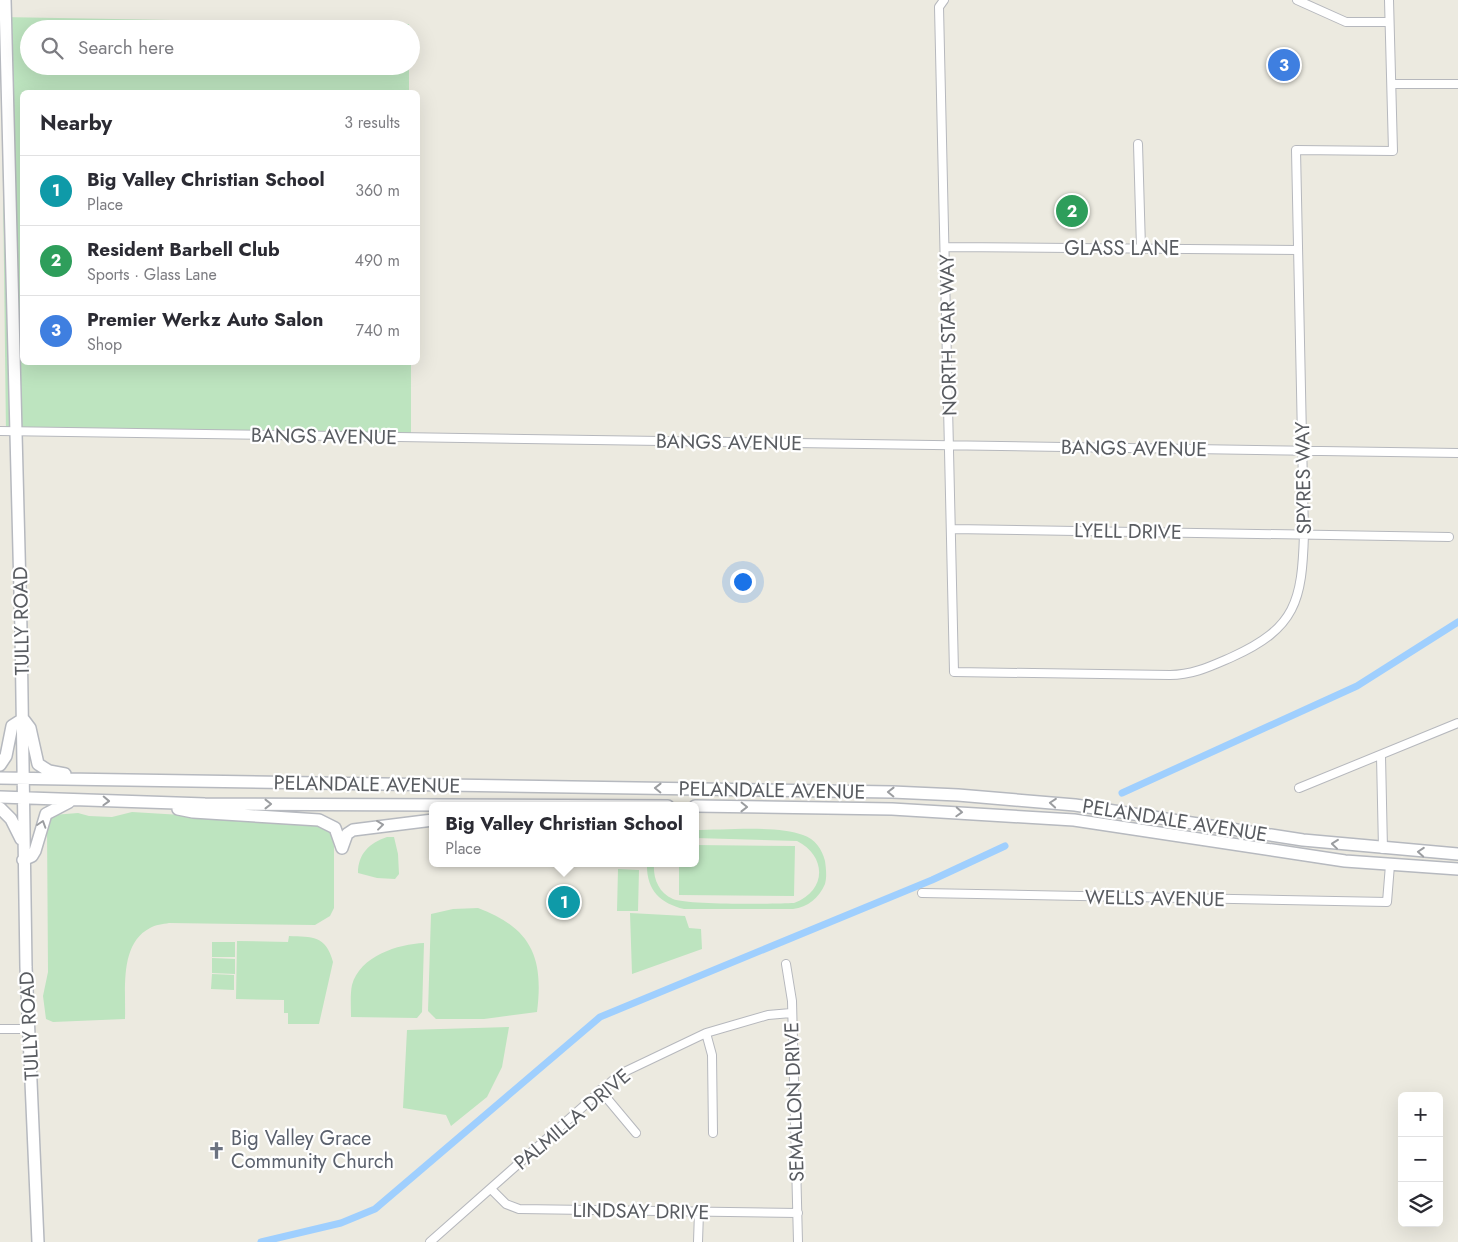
<!DOCTYPE html>
<html lang="en">
<head>
<meta charset="utf-8">
<style>
	:root { --surface:#fff; --page:#f2f2f3; --text:#2b2b33; --muted:#7c7c81; --line:#e1e1e2; --accent:#e6452d }
	body { margin:0; font-family:Jost,sans-serif; background:var(--page); color:var(--text) }
	.controls { position:absolute; right:15px; bottom:15px; display:grid; overflow:hidden; border-radius:8px; box-shadow:0 5px 20px #0002 }
	.controls button { width:45px; height:45px; display:grid; place-items:center; padding:0; border:0; border-bottom:1px solid var(--line); background:var(--surface); color:var(--text); font:25px sans-serif }
	.you { position:absolute; left:742px; top:581px; width:18px; height:18px; margin:-12px; border:4px solid #fff; border-radius:50%; background:#1a73e8; box-shadow:0 0 0 8px #1a73e833 }
	.badge { display:grid; place-items:center; width:32px; height:32px; border-radius:50%; background:var(--accent); color:#fff; font-size:16px; font-weight:700 }
	.pin { position:absolute; translate:-50% -50%; border:2px solid #fff; box-shadow:0 1px 5px #0006 }
	.popup { position:absolute; left:429px; top:802px; width:270px; height:65px; box-sizing:border-box; display:grid; place-content:center; border-radius:8px; background:var(--surface); filter:drop-shadow(0 1px 4px #0005); font-size:16px; white-space:nowrap; color:var(--muted) }
	.popup b { font-size:19px; color:var(--text) }
	.popup::after { content:''; position:absolute; left:50%; top:100%; margin-left:-10px; border:10px solid transparent; border-top-color:var(--surface) }
	.list { margin:0; padding:0; list-style:none }
	h2 { display:flex; justify-content:space-between; align-items:center; height:65px; margin:0; padding:0 20px; font-size:21px }
	h2 small { font-size:16px; font-weight:400; color:var(--muted) }
	.list li { display:grid; grid-template-columns:32px 1fr auto; gap:15px; align-items:center; box-sizing:border-box; height:70px; padding:0 20px; border-top:1px solid var(--line) }
	.list b { display:block; font-size:19px; white-space:nowrap }
	.list p { margin:0; font-size:16px; white-space:nowrap; color:var(--muted) }
	.list em { font-size:16px; font-style:normal; color:var(--muted) }
	.icon { flex:none; width:28px; height:28px; fill:none; stroke:currentColor; stroke-width:2; stroke-linecap:round; stroke-linejoin:round }
	.map { position:relative; flex:none; width:1458px; height:1242px; overflow:hidden }
	.search { position:absolute; background:var(--surface); box-shadow:0 5px 20px #0002; left:20px; top:20px; width:400px; height:55px; display:flex; align-items:center; gap:12px; box-sizing:border-box; padding:0 18px; border-radius:28px; color:var(--muted); font-size:19px }
	.panel { position:absolute; background:var(--surface); box-shadow:0 5px 20px #0002; left:20px; top:90px; width:400px; height:275px; border-radius:8px }
	.map>svg:first-child { display:block }
</style>
</head>
<body>
<div class="map">
<svg width="1458" height="1242" viewBox="0 0 1458 1242">
	<rect width="100%" height="100%" fill="#eceae0"/>
	<path fill="#bde4bf" d="M1,17L409,24V29H29V66H409V92H22V362L411,363V437L6,433Z
		M132,812L316,823L330,830L334,846V908L330,916L315,925L169,923C163,924 155,925 150,928C119,944 126,990 125,1019L53,1022L46,1019L43,996L48,972L47,827L53,815L78,813L89,816L112,817Z
		M695,830C724,830 778,825 803,835C815,839 822,849 825,861C826,868 827,877 825,884C819,898 808,907 793,909H684C660,903 646,890 647,863H654C653,878 658,892 673,899C687,905 774,904 794,903C827,891 827,856 797,841L695,838Z
		M387,837H394L398,854L399,874L395,879L377,878L358,873C358,854 369,843 387,837Z
		M695,845L795,846L794,896L679,895V863H695Z
		M618,869L639,870L638,911H617Z
		M478,908C531,928 544,957 537,1012L484,1019H436L428,1011L431,914L453,909Z
		M630,913L685,916L689,928L701,929L702,949L632,974Z
		M289,936C312,937 326,935 333,962L319,1024H288V1013H284V1000L236,999L237,941L288,942Z
		M212,942H235V957H212Z
		M424,943L422,1012L417,1018L351,1017C351,1007 350,994 352,985C360,956 398,944 424,943Z
		M212,958L235,959V974L212,973Z
		M212,974L234,975V990L211,989Z
		M509,1027L502,1067L487,1097L451,1126L446,1115L403,1108L407,1030Z"/>
	<g fill="none" stroke-linecap="round" stroke-linejoin="round">
		<path stroke="#9fcffe" stroke-width="7" d="M1122,793L1357,686L1458,622
			M261,1242L341,1223L375,1209L600,1017L932,880L1005,846"/>
		<defs>
			<path id="street" d="M944,0L939,7L954,672L1170,675C1193,675 1211,666 1232,657C1296,628 1302,601 1304,534L1296,150L1393,151L1389,0
				M1297,0L1346,22H1389
				M1393,84H1458
				M1138,144L1141,248
				M946,247L1298,250
				M0,431L1458,453
				M952,529L1449,537
				M1381,756L1383,849
				M1299,788L1458,723
				M922,893L1387,902L1390,865
				M786,964L792,1001L798,1242
				M0,1029H28
				M706,1033L712,1055L713,1133
				M600,1090L636,1133
				M491,1189L506,1204L519,1209L798,1213
				M430,1242L620,1074L706,1033L768,1015L791,1013
				M698,1242L699,1212"/>
			<path id="secondary" d="M5,0L21,630L26,967L38,1242
				M24,720L30,728L38,764L49,771L65,774
				M0,765L6,756L12,726L23,719
				M0,778L892,792L958,795L1075,805L1303,840L1458,854
				M0,797L205,804L668,806
				M695,806L892,809L1074,820L1345,861L1458,869
				M0,808L11,819L21,839
				M178,809L193,812L319,820L335,828L342,848
				M342,848L347,834L353,830L433,820
				M23,860L32,856L35,851L46,814L69,802"/>
		</defs>
		<use href="#street" stroke="#b6b8bd" stroke-width="10"/>
		<use href="#secondary" stroke="#b6b9bf" stroke-width="14"/>
		<use href="#street" stroke="#fff" stroke-width="8"/>
		<use href="#secondary" stroke="#fff" stroke-width="11"/>
	</g>
	<defs><path id="oneway-chevron" d="M-2-3.5L2.5 0L-2 3.5" fill="none" stroke-width="1.6" stroke-linecap="round" stroke-linejoin="round" transform="scale(1.25)"/></defs>
	<g stroke="#9b9da0">
		<use href="#oneway-chevron" transform="translate(658 788) rotate(-179)"/>
		<use href="#oneway-chevron" transform="translate(891 792) rotate(-179)"/>
		<use href="#oneway-chevron" transform="translate(106 801) rotate(2)"/>
		<use href="#oneway-chevron" transform="translate(1053 803) rotate(-175)"/>
		<use href="#oneway-chevron" transform="translate(268 804)"/>
		<use href="#oneway-chevron" transform="translate(744 807) rotate(1)"/>
		<use href="#oneway-chevron" transform="translate(959 812) rotate(3)"/>
		<use href="#oneway-chevron" transform="translate(42 824) rotate(-72)"/>
		<use href="#oneway-chevron" transform="translate(380 825) rotate(-7)"/>
		<use href="#oneway-chevron" transform="translate(1335 844) rotate(-174)"/>
		<use href="#oneway-chevron" transform="translate(1421 852) rotate(-176)"/>
	</g>
	<defs>
		<symbol id="church-bare" viewBox="-9 -9 18 18"><path d="M-1.2-6h2.4v3.5h3.3v2.4h-3.3V6h-2.4V-.1h-3.3v-2.4h3.3Z" fill="#6b7280" stroke="#fff" stroke-width="2.5" paint-order="stroke"/></symbol>
	</defs>
	<g fill-rule="evenodd">
		<use href="#church-bare" x="204" y="1138" width="25" height="25"/>
	</g>
	<g text-anchor="middle" stroke-width="4.5" stroke-linejoin="round" paint-order="stroke">
		<g font-size="20" fill="#595c61" stroke="#fff">
			<text x="1122" y="255">GLASS LANE</text>
			<text transform="translate(948 335) rotate(-91)" y="7">NORTH STAR WAY</text>
			<text transform="translate(324 436) rotate(1)" y="7">BANGS AVENUE</text>
			<text transform="translate(729 442) rotate(1)" y="7">BANGS AVENUE</text>
			<text transform="translate(1134 448) rotate(1)" y="7">BANGS AVENUE</text>
			<text transform="translate(1303 478) rotate(-91)" y="7">SPYRES WAY</text>
			<text transform="translate(1128 531) rotate(1)" y="7">LYELL DRIVE</text>
			<text transform="translate(21 621) rotate(-91)" y="7">TULLY ROAD</text>
			<text transform="translate(367 784) rotate(1)" y="7">PELANDALE AVENUE</text>
			<text transform="translate(772 790) rotate(1)" y="7">PELANDALE AVENUE</text>
			<text transform="translate(1175 820) rotate(9)" y="7">PELANDALE AVENUE</text>
			<text transform="translate(1155 898) rotate(1)" y="7">WELLS AVENUE</text>
			<text transform="translate(29 1026) rotate(-93)" y="7">TULLY ROAD</text>
			<text transform="translate(794 1102) rotate(-92)" y="7">SEMALLON DRIVE</text>
			<text transform="translate(572 1119) rotate(-40)" y="7">PALMILLA DRIVE</text>
			<text transform="translate(641 1211) rotate(1)" y="7">LINDSAY DRIVE</text>
		</g>
		<g font-size="20" fill="#5b616d" stroke="#fff" text-anchor="start">
			<text x="231" y="1145">Big Valley Grace<tspan x="231" dy="23">Community Church</tspan></text>
		</g>
	</g>
</svg>
<div class="controls">
<button>+</button>
<button>−</button>
<button><svg class="icon" aria-label="layers" viewBox="0 0 24 24"><path d="M12 4l9 5-9 5-9-5zM3 14l9 5 9-5"/></svg></button>
</div>
<div class="you"></div>
<div class="pin badge" style="left:564px;top:902px;background:#0f9aa8">1</div>
<div class="popup"><b>Big Valley Christian School</b>Place</div>
<div class="pin badge" style="left:1072px;top:211px;background:#2e9e5b">2</div>
<div class="pin badge" style="left:1284px;top:65px;background:#3f7fe0">3</div>
<div class="search"><svg class="icon" aria-label="search" viewBox="0 0 24 24"><circle cx="10" cy="10" r="6"/><path d="M15 15l6 6"/></svg>Search here</div>
<section class="panel">
<h2>Nearby<small>3 results</small></h2>
<ul class="list">
<li><span class="badge" style="background:#0f9aa8">1</span><div><b>Big Valley Christian School</b><p>Place</p></div><em>360 m</em></li>
<li><span class="badge" style="background:#2e9e5b">2</span><div><b>Resident Barbell Club</b><p>Sports · Glass Lane</p></div><em>490 m</em></li>
<li><span class="badge" style="background:#3f7fe0">3</span><div><b>Premier Werkz Auto Salon</b><p>Shop</p></div><em>740 m</em></li>
</ul>
</section>
</div>
</body>
</html>
